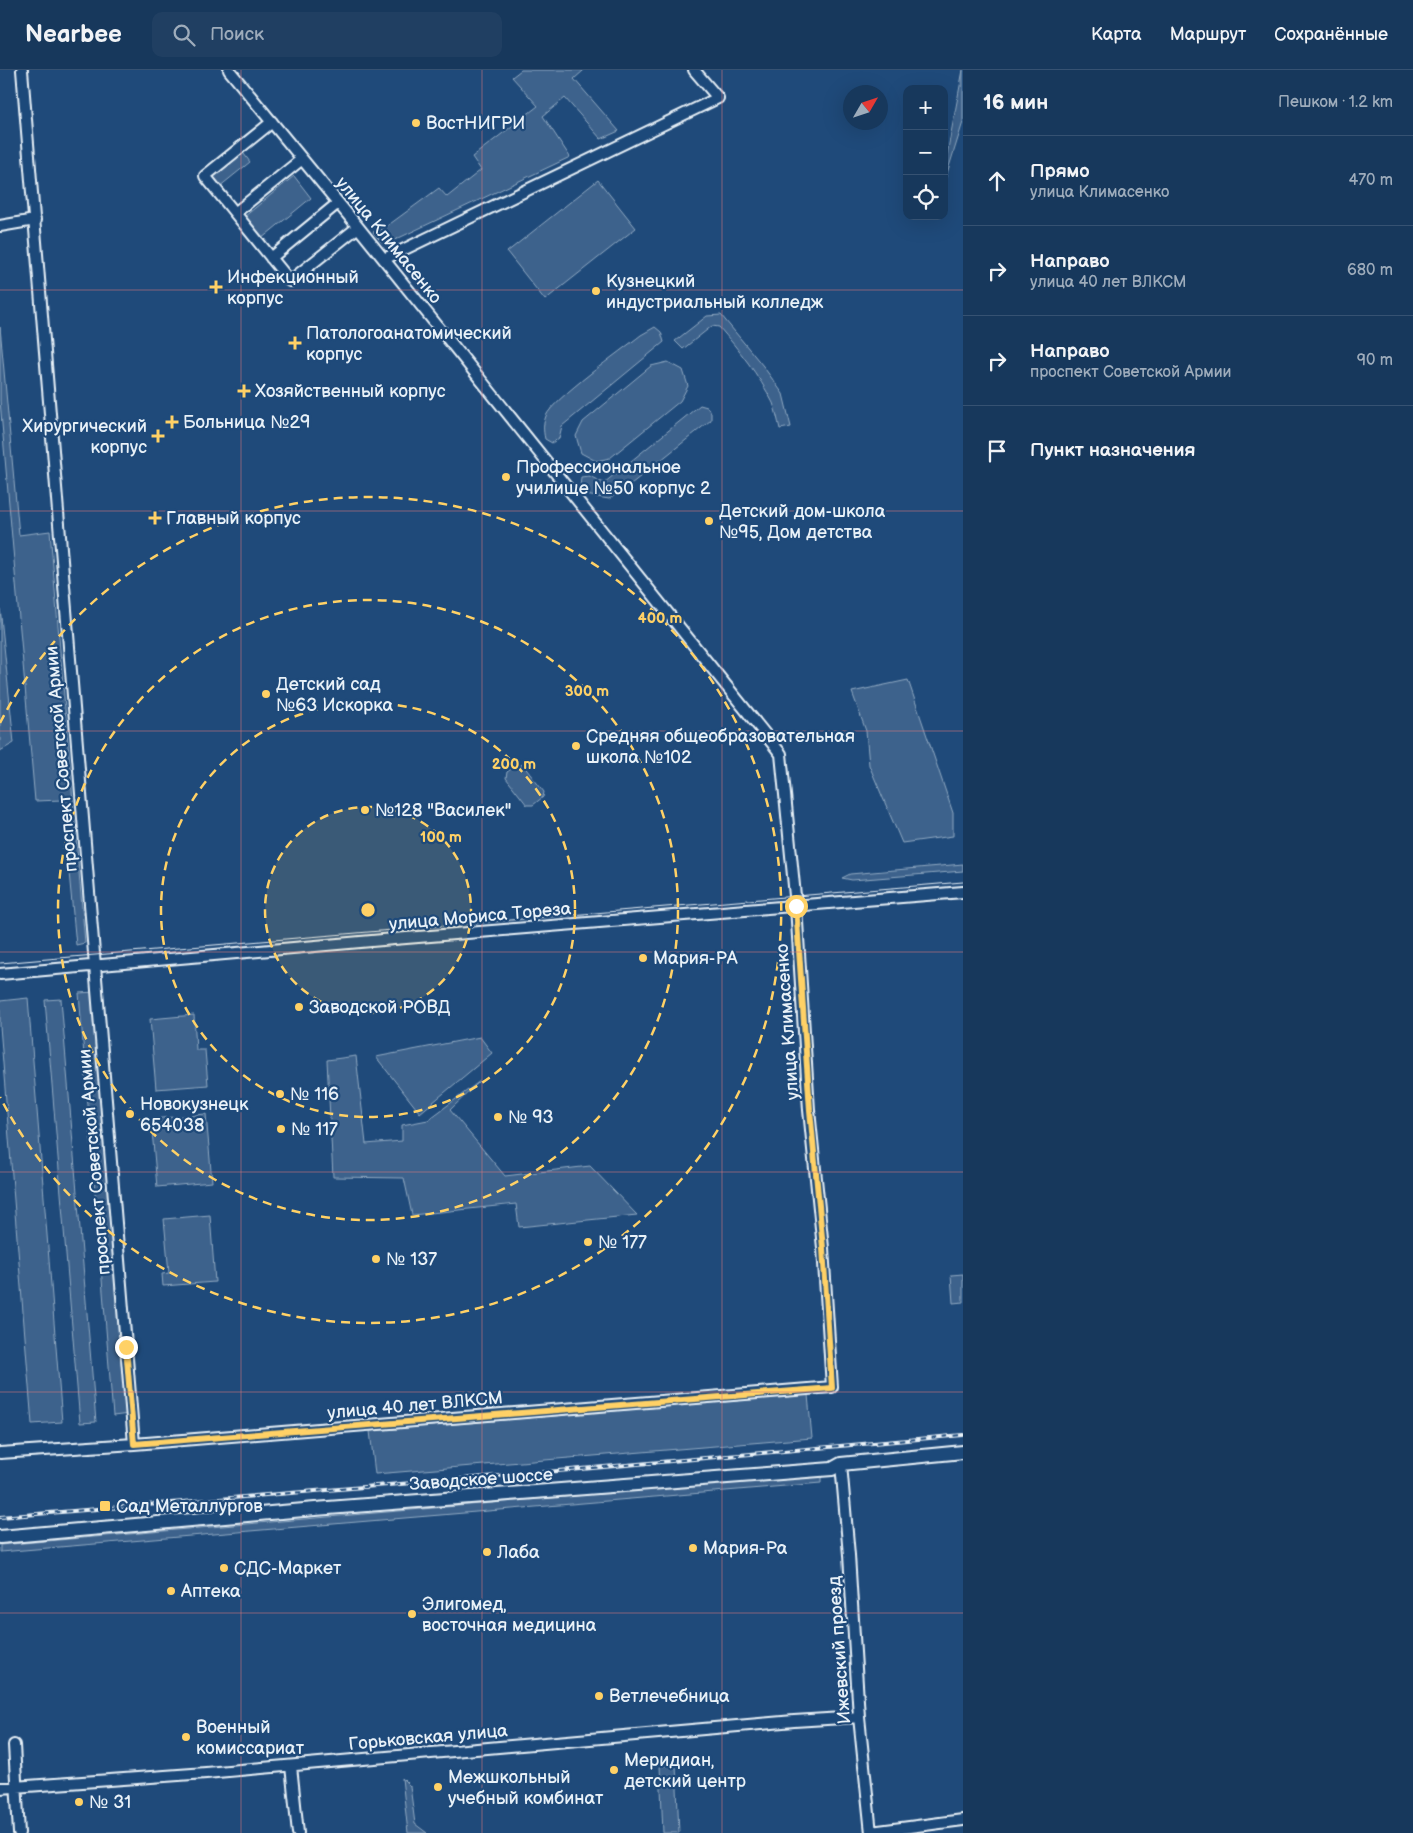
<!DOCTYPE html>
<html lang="ru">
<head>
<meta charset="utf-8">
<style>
	:root { --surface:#17385c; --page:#203f62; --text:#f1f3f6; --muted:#9eacbb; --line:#365272 }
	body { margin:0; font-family:"Balsamiq Sans",sans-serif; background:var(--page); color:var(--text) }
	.controls { position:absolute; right:15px; top:15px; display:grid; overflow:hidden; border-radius:10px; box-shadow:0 5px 20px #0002 }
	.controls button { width:45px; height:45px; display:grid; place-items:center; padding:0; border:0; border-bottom:1px solid var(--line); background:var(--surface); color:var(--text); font:25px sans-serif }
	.compass { position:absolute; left:843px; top:15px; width:45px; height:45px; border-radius:50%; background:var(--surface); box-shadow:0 5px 20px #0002; rotate:51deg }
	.stop { position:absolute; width:15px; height:15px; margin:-11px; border:4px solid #ffd166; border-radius:50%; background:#fff }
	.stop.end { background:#ffd166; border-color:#fff; box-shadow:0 1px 5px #0008 }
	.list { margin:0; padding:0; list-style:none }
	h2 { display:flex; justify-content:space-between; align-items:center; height:65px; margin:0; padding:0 20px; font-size:21px }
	h2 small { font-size:16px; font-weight:400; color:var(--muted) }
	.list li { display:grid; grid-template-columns:32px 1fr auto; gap:15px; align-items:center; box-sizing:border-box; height:90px; padding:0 20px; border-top:1px solid var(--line) }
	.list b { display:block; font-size:19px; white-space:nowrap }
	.list p { margin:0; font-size:16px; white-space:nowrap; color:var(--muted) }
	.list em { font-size:16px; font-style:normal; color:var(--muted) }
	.icon { flex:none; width:28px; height:28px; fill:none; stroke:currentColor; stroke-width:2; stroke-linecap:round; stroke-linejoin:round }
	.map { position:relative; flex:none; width:963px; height:1763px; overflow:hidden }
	header { display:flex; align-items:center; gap:30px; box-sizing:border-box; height:70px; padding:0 25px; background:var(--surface); border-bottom:1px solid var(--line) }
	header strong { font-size:24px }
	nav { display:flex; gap:28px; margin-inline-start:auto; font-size:18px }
	.search { width:350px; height:45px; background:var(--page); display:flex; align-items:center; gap:12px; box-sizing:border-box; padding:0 18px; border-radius:10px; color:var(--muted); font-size:19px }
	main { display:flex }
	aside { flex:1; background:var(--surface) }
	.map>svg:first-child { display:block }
</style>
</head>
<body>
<header>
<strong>Nearbee</strong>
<div class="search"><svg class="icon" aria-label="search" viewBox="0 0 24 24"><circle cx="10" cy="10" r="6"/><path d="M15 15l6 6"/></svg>Поиск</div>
<nav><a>Карта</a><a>Маршрут</a><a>Сохранённые</a></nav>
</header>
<main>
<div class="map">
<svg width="963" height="1763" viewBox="0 0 963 1763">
	<rect width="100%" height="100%" fill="#1f4a7a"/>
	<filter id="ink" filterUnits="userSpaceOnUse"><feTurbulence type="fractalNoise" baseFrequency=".02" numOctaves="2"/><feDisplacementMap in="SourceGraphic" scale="10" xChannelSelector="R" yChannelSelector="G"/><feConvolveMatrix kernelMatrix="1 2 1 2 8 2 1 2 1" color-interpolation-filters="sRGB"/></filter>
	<g filter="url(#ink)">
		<path fill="#3c628c" stroke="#92aac2" d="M521,0H584L574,9L619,61L601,69L565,28L543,46L570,87L384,175L373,162L383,159L439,118L447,127L481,100L472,87L538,36L512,7Z
			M963,0V52L944,113V100Z
			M241,80L250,92L219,117L210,105Z
			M294,106L311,128L261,169L244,147Z
			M598,110L636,158L545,230L507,182Z
			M721,245L763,296L783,324L791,357L780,359C778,351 776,341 773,333C759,305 739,280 719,257L712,256L683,279L675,271L707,246Z
			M0,257L19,465L50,461L85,873L76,875L62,730L35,731L0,331Z
			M655,257L661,262L664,272L562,356L559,368L552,373L545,369C543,360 543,354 546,346C553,329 622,280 641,265Z
			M668,292L683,300L688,316L680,331L610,388L596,391L581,383L576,366L583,352L651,296Z
			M700,335L707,337L711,343V350L626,418L609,429L585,425L580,418L581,407L589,406L604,413Z
			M0,537L14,673L0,681Z
			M908,610L953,743V766L902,773L869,695L866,661L852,622Z
			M518,694L523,695L544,722L543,727L533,735H527L506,708L507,702Z
			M963,794V801L852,810L842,808L850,804Z
			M95,922L129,1344L113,1346L79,923Z
			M28,928L62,1352L32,1354L0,956V931Z
			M61,929L96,1352L80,1353L45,930Z
			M194,945L196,980H205L208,1015L156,1019L150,949Z
			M480,967L492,983L420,1043L376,987Z
			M356,986L366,1074L402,1071V1055L428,1050L480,1011L450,1040L505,1106L590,1096L637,1145L519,1157L516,1134L412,1145L404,1108L333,1107L327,990Z
			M206,1044L212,1112L157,1117L151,1049Z
			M210,1145L215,1212L163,1216L162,1204L169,1203L164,1149Z
			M963,1204V1232L953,1233L951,1205Z
			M808,1325L812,1368L375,1404L370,1361Z
			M821,1405V1413L0,1482V1475Z
			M676,1695L679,1763H663L660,1696Z
			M402,1708L410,1716L415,1754L427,1763H408Z"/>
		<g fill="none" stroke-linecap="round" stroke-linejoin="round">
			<defs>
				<path id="minor" d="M22,0L134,1374
					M272,52L205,106L290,211L358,157
					M235,143L302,89
					M0,156L35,150
					M271,188L338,133
					M384,189L718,28L694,0
					M0,904L394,869L963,822
					M0,1383L134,1374L832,1317L823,1178L809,1040L796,836L781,684L358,157L229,0
					M841,1394L849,1485L859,1647L871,1763
					M14,1675L19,1763
					M291,1696L298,1763
					M0,1718L206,1703L794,1651L859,1647
					M871,1762L963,1750"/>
				<path id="major" d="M0,1467L315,1439L832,1399L841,1394L963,1382"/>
			</defs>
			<use href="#minor" stroke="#e8f1f8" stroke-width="14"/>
			<use href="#major" stroke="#e8f1f8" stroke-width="16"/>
			<use href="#minor" stroke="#1f4a7a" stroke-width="10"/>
			<use href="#major" stroke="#1f4a7a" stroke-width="12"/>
			<path stroke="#e8f1f8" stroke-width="1" d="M0,893L963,812"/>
			<defs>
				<path id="rail" d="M0,1447L570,1400L963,1365"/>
			</defs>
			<use href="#rail" stroke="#e8f1f8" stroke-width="4"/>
			<use href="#rail" stroke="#1f4a7a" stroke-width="2" stroke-dasharray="5.5" stroke-linecap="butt"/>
		</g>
	</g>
	<g fill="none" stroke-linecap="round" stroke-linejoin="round" filter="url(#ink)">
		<path stroke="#ffd166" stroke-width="6" d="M126,1277L134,1374L832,1318L823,1178L810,1040L796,836"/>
	</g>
	<path fill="none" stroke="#dd787b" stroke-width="1" stroke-opacity="0.55" d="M241,0V1763M482,0V1763M722,0V1763M0,220H963M0,441H963M0,661H963M0,882H963M0,1102H963M0,1322H963M0,1543H963"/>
	<circle cx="368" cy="840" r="103" fill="#ffd166" fill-opacity=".12"/>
	<g fill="none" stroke="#ffd166" stroke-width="2.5" stroke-dasharray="9 6">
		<circle cx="368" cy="840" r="103"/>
		<circle cx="368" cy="840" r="207"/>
		<circle cx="368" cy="840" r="310"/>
		<path d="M0 653A413 413 0 1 1 0 1027"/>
	</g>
	<g fill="#ffd166" stroke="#1f4a7a" stroke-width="2">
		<circle cx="416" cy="53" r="5"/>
		<path d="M213.5 209.5h5v5h5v5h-5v5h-5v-5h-5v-5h5z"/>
		<circle cx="596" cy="221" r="5"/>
		<path d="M292.5 265.5h5v5h5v5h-5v5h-5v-5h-5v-5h5z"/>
		<path d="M241.5 313.5h5v5h5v5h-5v5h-5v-5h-5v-5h5z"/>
		<path d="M169.5 344.5h5v5h5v5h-5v5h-5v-5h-5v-5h5z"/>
		<path d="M155.5 358.5h5v5h5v5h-5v5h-5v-5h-5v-5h5z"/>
		<circle cx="506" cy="407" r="5"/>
		<path d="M152.5 440.5h5v5h5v5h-5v5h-5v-5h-5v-5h5z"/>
		<circle cx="709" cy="451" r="5"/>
		<circle cx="266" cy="624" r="5"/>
		<circle cx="576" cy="676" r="5"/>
		<circle cx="365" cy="740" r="5"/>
		<circle cx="643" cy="888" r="5"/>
		<circle cx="299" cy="937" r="5"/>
		<circle cx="280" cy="1024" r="5"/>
		<circle cx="130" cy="1044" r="5"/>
		<circle cx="498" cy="1047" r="5"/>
		<circle cx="281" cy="1059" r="5"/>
		<circle cx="588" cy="1172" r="5"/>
		<circle cx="376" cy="1189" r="5"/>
		<rect x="99" y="1430" width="12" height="12" rx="2.5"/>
		<circle cx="693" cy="1478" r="5"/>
		<circle cx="487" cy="1482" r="5"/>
		<circle cx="224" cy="1498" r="5"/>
		<circle cx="171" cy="1521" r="5"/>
		<circle cx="412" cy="1544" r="5"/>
		<circle cx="599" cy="1626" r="5"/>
		<circle cx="186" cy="1667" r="5"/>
		<circle cx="614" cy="1700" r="5"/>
		<circle cx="438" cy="1717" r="5"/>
		<circle cx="79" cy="1732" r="5"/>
	</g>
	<g text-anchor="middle" stroke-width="4.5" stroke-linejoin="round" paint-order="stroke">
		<g font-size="18" fill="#e8f1f8" stroke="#1f4a7a" text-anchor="start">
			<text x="426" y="59">ВостНИГРИ</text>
			<text x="227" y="213">Инфекционный<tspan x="227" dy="21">корпус</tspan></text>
			<text x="606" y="217">Кузнецкий<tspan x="606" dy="21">индустриальный колледж</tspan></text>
			<text x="306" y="269">Патологоанатомический<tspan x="306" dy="21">корпус</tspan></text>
			<text x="255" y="327">Хозяйственный корпус</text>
			<text x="183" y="358">Больница №29</text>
			<text x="147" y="362" text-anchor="end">Хирургический<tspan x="147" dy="21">корпус</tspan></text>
			<text x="516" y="403">Профессиональное<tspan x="516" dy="21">училище №50 корпус 2</tspan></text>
			<text x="719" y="447">Детский дом-школа<tspan x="719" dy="21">№95, Дом детства</tspan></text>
			<text x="166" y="454">Главный корпус</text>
			<text x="276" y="620">Детский сад<tspan x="276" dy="21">№63 Искорка</tspan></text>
			<text x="586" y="672">Средняя общеобразовательная<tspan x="586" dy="21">школа №102</tspan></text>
			<text x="375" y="746">№128 "Василек"</text>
			<text x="653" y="894">Мария-РА</text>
			<text x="309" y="943">Заводской РОВД</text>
			<text x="290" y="1030">№ 116</text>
			<text x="140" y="1040">Новокузнецк<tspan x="140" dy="21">654038</tspan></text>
			<text x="508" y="1053">№ 93</text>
			<text x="291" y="1065">№ 117</text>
			<text x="598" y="1178">№ 177</text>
			<text x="386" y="1195">№ 137</text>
			<text x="116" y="1442">Сад Металлургов</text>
			<text x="703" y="1484">Мария-Ра</text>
			<text x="497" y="1488">Лаба</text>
			<text x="234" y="1504">СДС-Маркет</text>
			<text x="181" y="1527">Аптека</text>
			<text x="422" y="1540">Элигомед,<tspan x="422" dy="21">восточная медицина</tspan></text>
			<text x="609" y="1632">Ветлечебница</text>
			<text x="196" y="1663">Военный<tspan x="196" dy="21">комиссариат</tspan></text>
			<text x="624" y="1696">Меридиан,<tspan x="624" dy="21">детский центр</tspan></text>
			<text x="448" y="1713">Межшкольный<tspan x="448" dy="21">учебный комбинат</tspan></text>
			<text x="89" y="1738">№ 31</text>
		</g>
		<g font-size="18" fill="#e8f1f8" stroke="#1f4a7a">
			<text transform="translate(389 170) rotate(51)" y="6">улица Климасенко</text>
			<text transform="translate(61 689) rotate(-95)" y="6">проспект Советской Армии</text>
			<text transform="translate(480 846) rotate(-5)" y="6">улица Мориса Тореза</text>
			<text transform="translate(787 952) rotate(-94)" y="6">улица Климасенко</text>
			<text transform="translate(94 1092) rotate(-95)" y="6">проспект Советской Армии</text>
			<text transform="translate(415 1335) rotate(-5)" y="6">улица 40 лет ВЛКСМ</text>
			<text transform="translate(481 1409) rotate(-4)" y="6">Заводское шоссе</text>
			<text transform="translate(839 1580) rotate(-94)" y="6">Ижевский проезд</text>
			<text transform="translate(428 1667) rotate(-5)" y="6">Горьковская улица</text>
		</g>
	</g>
	<circle cx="368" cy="840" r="8" fill="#ffd166" stroke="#1f4a7a" stroke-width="2.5"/>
	<g font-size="15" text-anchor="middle" font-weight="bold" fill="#ffd166" stroke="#1f4a7a" stroke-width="4.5" stroke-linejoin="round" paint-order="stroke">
		<text x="660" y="553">400 m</text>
		<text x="587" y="626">300 m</text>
		<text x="514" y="699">200 m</text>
		<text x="441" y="772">100 m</text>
	</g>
</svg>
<div class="controls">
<button>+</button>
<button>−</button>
<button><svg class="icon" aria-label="locate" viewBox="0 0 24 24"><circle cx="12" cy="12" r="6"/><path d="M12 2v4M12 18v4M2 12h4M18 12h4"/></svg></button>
</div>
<svg class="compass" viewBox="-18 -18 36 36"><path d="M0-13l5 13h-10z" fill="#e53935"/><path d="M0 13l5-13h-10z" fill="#9eacbb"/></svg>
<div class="stop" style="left:796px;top:836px"></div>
<div class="stop end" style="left:126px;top:1277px"></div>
</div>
<aside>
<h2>16 мин<small>Пешком · 1.2 km</small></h2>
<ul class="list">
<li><svg class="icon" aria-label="ahead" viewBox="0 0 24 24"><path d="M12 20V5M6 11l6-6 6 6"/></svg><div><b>Прямо</b><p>улица Климасенко</p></div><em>470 m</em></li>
<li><svg class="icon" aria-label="right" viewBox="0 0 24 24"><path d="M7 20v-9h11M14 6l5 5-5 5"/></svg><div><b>Направо</b><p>улица 40 лет ВЛКСМ</p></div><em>680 m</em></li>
<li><svg class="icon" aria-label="right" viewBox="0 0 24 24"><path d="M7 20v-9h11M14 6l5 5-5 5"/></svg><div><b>Направо</b><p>проспект Советской Армии</p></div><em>90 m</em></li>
<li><svg class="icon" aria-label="arrive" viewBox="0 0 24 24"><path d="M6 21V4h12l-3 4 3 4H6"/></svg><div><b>Пункт назначения</b></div></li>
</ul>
</aside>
</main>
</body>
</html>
